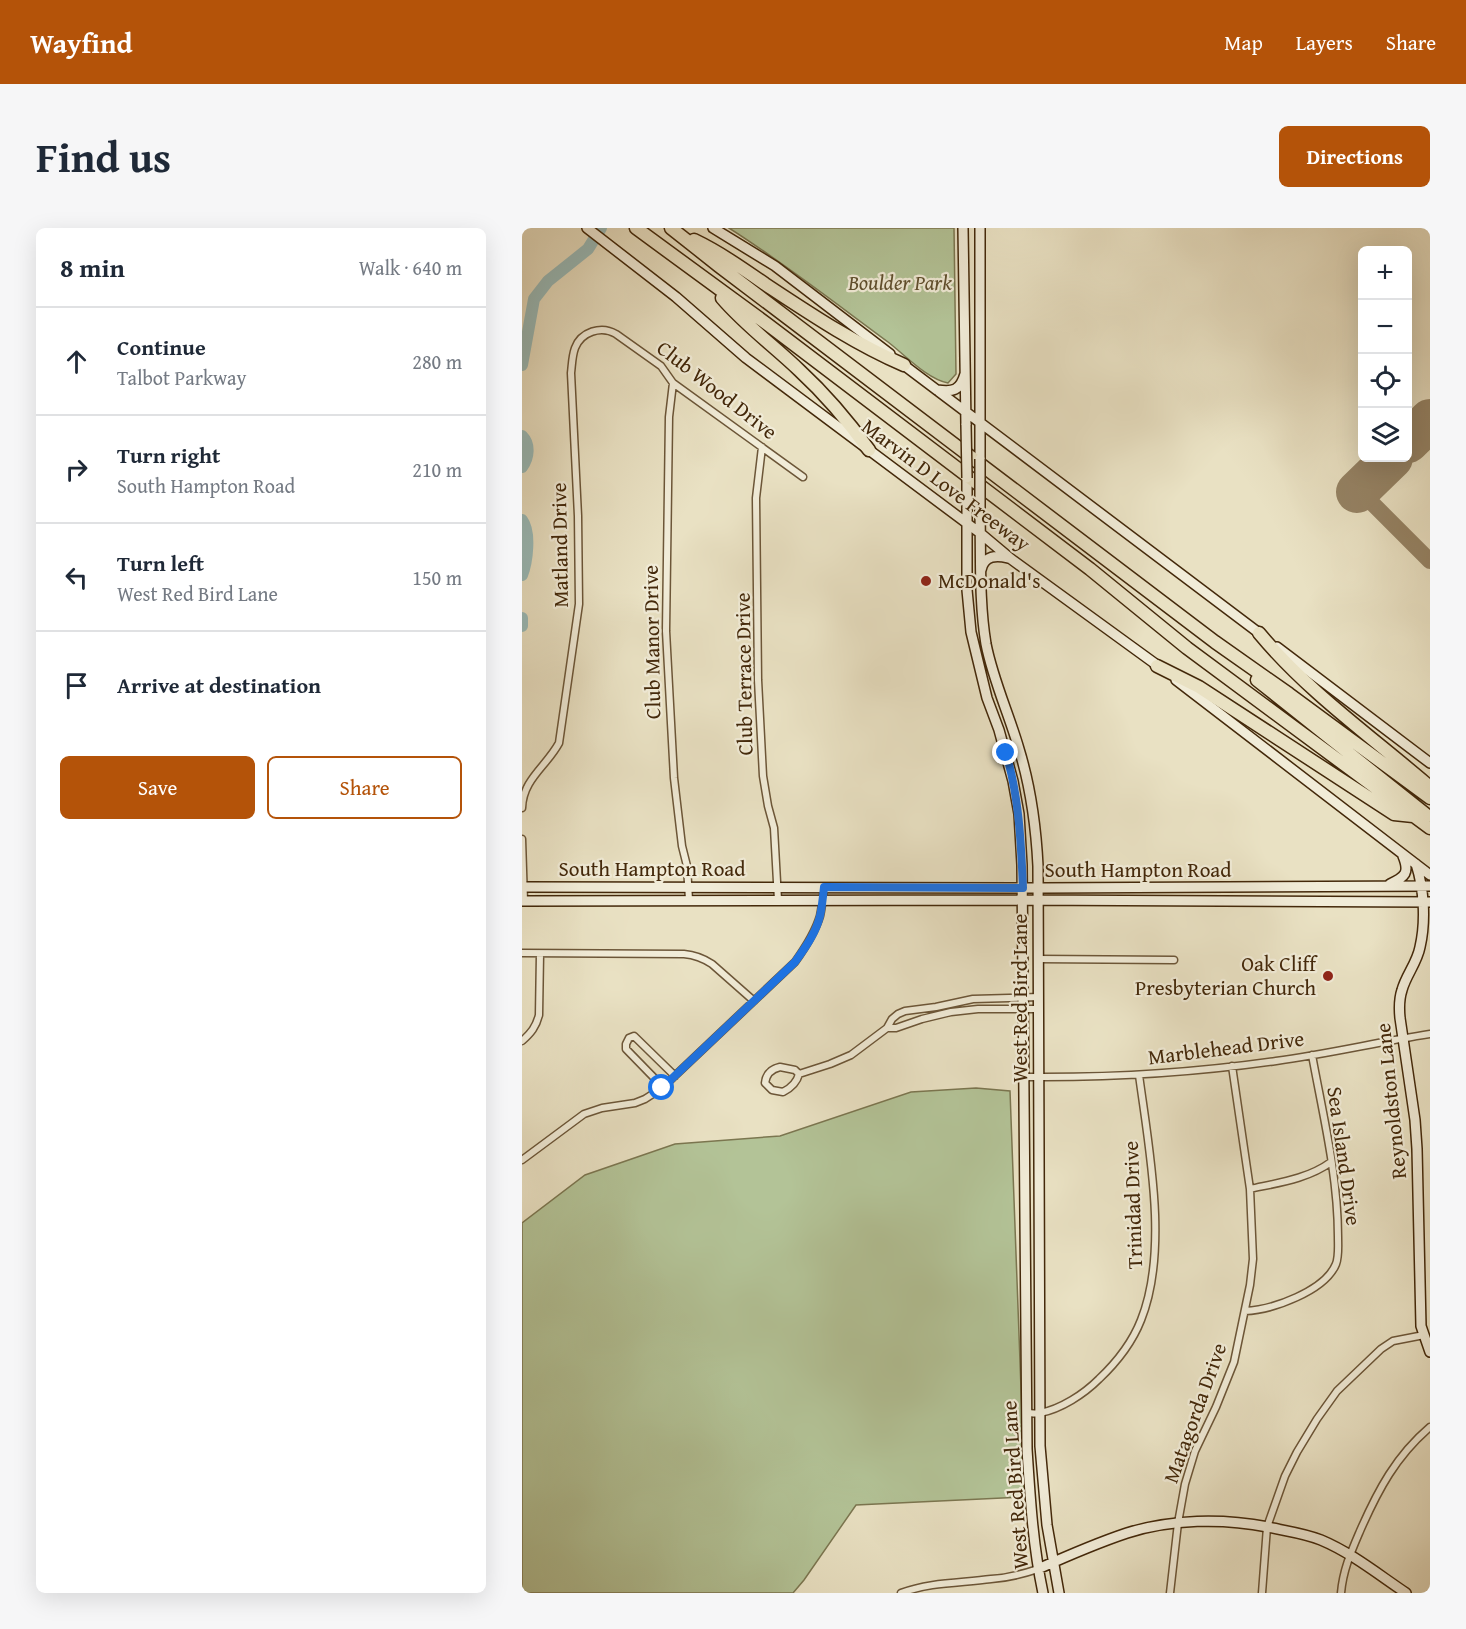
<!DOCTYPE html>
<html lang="en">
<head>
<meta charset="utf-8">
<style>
	:root { --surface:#fff; --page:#f6f6f7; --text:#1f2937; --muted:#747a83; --line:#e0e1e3; --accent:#b45309 }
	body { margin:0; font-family:"Gentium Book Plus",serif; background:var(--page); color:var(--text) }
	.controls { position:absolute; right:18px; top:18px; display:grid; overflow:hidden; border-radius:9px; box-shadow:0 6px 24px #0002 }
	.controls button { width:54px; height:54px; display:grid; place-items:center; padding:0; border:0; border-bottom:2px solid var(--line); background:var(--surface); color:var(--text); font:30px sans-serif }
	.stop { position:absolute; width:18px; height:18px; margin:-14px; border:4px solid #1a73e8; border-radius:50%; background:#fff }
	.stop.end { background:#1a73e8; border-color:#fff; box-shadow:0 2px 6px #0008 }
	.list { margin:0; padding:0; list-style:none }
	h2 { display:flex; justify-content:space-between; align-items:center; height:78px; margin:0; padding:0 24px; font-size:26px }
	h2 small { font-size:20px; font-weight:400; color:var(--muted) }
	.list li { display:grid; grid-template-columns:39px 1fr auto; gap:18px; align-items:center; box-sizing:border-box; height:108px; padding:0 24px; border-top:2px solid var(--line) }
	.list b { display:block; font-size:22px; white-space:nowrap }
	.list p { margin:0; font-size:20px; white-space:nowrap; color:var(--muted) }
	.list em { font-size:20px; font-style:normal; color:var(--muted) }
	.actions { display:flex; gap:12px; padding:18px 24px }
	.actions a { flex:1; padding:14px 0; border:2px solid var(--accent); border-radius:9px; text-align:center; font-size:21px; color:var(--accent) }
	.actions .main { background:var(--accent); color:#fff }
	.icon { flex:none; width:33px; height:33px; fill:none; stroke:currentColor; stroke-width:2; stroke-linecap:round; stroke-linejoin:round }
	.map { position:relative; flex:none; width:908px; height:1365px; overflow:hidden; border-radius:9px }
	header { display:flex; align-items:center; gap:36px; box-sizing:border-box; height:84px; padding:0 30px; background:var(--accent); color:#fff }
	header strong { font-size:28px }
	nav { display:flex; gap:33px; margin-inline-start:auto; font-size:21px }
	.intro { display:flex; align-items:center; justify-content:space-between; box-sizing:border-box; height:144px; padding:0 36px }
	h1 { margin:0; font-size:42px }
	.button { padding:15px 27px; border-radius:9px; background:var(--accent); color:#fff; font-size:21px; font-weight:700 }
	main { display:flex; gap:36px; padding:0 36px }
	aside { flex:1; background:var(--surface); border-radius:9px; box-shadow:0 6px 24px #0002 }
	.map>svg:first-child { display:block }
</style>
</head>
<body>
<header>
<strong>Wayfind</strong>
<nav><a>Map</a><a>Layers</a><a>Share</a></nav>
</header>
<div class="intro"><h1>Find us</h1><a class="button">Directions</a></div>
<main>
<aside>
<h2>8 min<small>Walk · 640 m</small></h2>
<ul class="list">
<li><svg class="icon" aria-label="ahead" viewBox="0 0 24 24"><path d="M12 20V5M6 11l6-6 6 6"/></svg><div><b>Continue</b><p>Talbot Parkway</p></div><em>280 m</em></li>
<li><svg class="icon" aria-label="right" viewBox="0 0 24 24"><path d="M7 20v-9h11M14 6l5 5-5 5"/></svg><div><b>Turn right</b><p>South Hampton Road</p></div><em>210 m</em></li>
<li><svg class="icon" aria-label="left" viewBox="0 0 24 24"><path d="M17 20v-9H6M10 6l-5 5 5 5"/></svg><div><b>Turn left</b><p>West Red Bird Lane</p></div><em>150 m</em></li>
<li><svg class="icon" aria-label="arrive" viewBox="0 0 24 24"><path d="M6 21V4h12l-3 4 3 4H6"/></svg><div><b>Arrive at destination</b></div></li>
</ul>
<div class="actions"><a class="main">Save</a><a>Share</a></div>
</aside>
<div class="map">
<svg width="908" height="1365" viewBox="0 0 908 1365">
	<rect width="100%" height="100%" fill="#e9e1c3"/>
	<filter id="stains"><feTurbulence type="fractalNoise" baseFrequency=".00333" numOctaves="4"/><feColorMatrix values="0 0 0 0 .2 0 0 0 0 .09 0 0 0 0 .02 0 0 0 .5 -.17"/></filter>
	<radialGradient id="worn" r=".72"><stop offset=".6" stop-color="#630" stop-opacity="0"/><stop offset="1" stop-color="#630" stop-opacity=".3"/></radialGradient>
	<path fill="#b3c397" stroke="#7b7650" stroke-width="1.5" d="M207,0H432L434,146L426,155C405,151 383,127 366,114C313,75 262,35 207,0Z
		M454,860L488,863L503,1269L334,1277L282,1352L271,1365H0V995L63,947L153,916L258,908L389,864Z"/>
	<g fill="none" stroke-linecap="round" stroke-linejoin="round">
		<path stroke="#99bcbb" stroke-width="12" d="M0,137L12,71L26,53L66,21L79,0
			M0,208C8,216 7,229 0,239
			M0,292C9,304 5,334 0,347
			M0,390V398"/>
		<path stroke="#968466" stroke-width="16" d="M842,257L846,271L908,333"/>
		<path stroke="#968466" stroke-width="42" d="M886,214L908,192
			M835,264L870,230"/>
		<defs>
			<path id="street" d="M151,155L147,189L144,403L152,550L160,618L165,638L167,672
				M240,219L234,270L236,452L241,548L246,578L252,600L256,672
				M0,580C1,551 24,539 37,515L57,376L56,288L49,145C50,137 50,128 53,120C59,104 79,97 94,106L139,138L151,155L281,249
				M0,611L2,673
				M0,725L162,726C173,727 181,730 190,736L232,773
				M516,731L652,732
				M365,800H374L400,791L429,784L456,781H517
				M0,813C9,805 14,799 17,787L18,726
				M258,839L273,842L277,846C275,854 269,860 261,864L250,862L243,855C244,846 249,841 258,839Z
				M277,846L308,836L329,827L365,800L370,791L376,786L383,783L414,779L451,771L517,769
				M502,849C587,850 670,845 754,833C806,826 856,814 908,806
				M141,859L104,821V816L107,810L112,808L153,848
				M0,932L62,886L80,880L113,875L123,871L140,860L273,734C283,720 293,705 298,688C300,679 301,669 302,659
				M728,961C755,955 786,951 809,934
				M723,1083C750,1082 803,1063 814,1036C817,1028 816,1018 816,1009C816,948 801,887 790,827
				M504,1185C509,1185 514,1186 518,1185C539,1181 562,1166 577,1151C595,1134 610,1115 619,1092C647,1022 627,921 617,847
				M379,1365C408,1354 439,1355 469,1351C485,1350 501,1346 516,1341
				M648,1365L656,1295L663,1256L673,1223L694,1179L712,1134L728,1057L731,1031L728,961L710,838
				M740,1365L745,1299L763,1248L775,1224L795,1191L815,1163L859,1121L871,1113L902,1107
				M819,1365C821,1342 829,1324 838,1303C856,1262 874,1228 908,1199"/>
			<path id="secondary" d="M65,0L154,69L224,130L458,305L489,331L639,440
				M191,0L253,38L368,126
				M441,0L444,197
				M458,0V231
				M379,135L741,408
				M415,162C431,164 438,163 443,146
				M445,250V362L449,404L465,470L477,502L491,553L497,586L500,637L505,1221C508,1269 511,1318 521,1365
				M458,287C459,330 457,374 464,416C471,452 487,486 497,521C509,560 514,598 516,638L518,1218L525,1297L537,1365
				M459,342C462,327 475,327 486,330
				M755,419L908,535
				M654,452L908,647
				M894,636C902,661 904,693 898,719C895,735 884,747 880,762C877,771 877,780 878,790L893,892L895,921L899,1098L908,1124
				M868,656C883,649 888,645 881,628
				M0,659L522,660L908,658
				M0,673L501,672L908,674
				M516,1341C545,1328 575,1315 605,1305C650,1291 700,1290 746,1299C763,1303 782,1305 799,1312C830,1325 857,1347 884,1365"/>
			<path id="highway" d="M114,0L245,96L568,341L665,420L908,600
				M149,0L197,38L693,414L767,466L908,570
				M172,12C197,24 220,40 243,56C287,85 333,116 382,137
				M200,70C223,97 252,118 277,142C303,166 326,193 347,222
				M737,405C786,464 850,509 908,559
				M635,438L677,459L872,586L891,588
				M735,452L906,588"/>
		</defs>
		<use href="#street" stroke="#6c5638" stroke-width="9"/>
		<use href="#secondary" stroke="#43280a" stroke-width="12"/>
		<use href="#highway" stroke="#43280a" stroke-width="15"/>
		<use href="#street" stroke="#f1ecd8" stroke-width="6"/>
		<use href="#secondary" stroke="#f1ecd8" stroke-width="9"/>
		<use href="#highway" stroke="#e9e1c3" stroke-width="12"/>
		<defs>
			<path id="secondary-bridge" d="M444,197L445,250
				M458,287V231"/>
		</defs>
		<use href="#secondary-bridge" stroke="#43280a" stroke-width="12" stroke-linecap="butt"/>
		<use href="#secondary-bridge" stroke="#f1ecd8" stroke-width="9"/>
	</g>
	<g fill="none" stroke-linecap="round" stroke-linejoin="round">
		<path stroke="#1a73e8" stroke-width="8" d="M140,860L273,734C283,720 294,705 298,688C300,679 301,669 302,659L501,660C499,614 497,569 484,525"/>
	</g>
	<g fill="#8f2418" stroke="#f1ecd8" stroke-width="2">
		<circle cx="404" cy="353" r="6"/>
		<circle cx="806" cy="748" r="6"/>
	</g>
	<g text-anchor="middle" stroke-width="4.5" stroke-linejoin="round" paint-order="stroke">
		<g font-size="21" font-style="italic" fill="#5f4f2d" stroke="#f1ecd8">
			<text x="378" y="62">Boulder Park</text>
		</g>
		<g font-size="21" fill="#43280a" stroke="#f1ecd8">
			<text transform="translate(195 162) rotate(38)" y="7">Club Wood Drive</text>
			<text transform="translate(424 257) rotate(37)" y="7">Marvin D Love Freeway</text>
			<text transform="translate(38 317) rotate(-91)" y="7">Matland Drive</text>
			<text transform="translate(130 414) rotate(-91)" y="7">Club Manor Drive</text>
			<text transform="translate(222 446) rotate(-91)" y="7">Club Terrace Drive</text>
			<text x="130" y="648">South Hampton Road</text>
			<text x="616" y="649">South Hampton Road</text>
			<text transform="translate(498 770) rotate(-90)" y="7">West Red Bird Lane</text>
			<text transform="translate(704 820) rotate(-7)" y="7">Marblehead Drive</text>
			<text transform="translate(869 873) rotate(-96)" y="7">Reynoldston Lane</text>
			<text transform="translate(822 928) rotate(82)" y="7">Sea Island Drive</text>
			<text transform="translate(611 977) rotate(-92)" y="7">Trinidad Drive</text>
			<text transform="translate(673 1185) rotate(-70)" y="7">Matagorda Drive</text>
			<text transform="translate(493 1257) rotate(-94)" y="7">West Red Bird Lane</text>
		</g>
		<g font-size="21" fill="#43280a" stroke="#f1ecd8" text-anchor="start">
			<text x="416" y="360">McDonald's</text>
			<text x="794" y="743" text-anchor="end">Oak Cliff<tspan x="794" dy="24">Presbyterian Church</tspan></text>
		</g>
	</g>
	<rect width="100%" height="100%" filter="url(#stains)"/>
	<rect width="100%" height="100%" fill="url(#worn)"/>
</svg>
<div class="controls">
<button>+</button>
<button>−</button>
<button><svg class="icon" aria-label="locate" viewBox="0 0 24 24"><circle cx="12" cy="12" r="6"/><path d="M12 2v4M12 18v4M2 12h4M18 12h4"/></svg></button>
<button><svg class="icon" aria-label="layers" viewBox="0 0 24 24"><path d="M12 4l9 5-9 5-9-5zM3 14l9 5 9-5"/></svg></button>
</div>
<div class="stop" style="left:140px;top:860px"></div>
<div class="stop end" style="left:484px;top:525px"></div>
</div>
</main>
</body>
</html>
